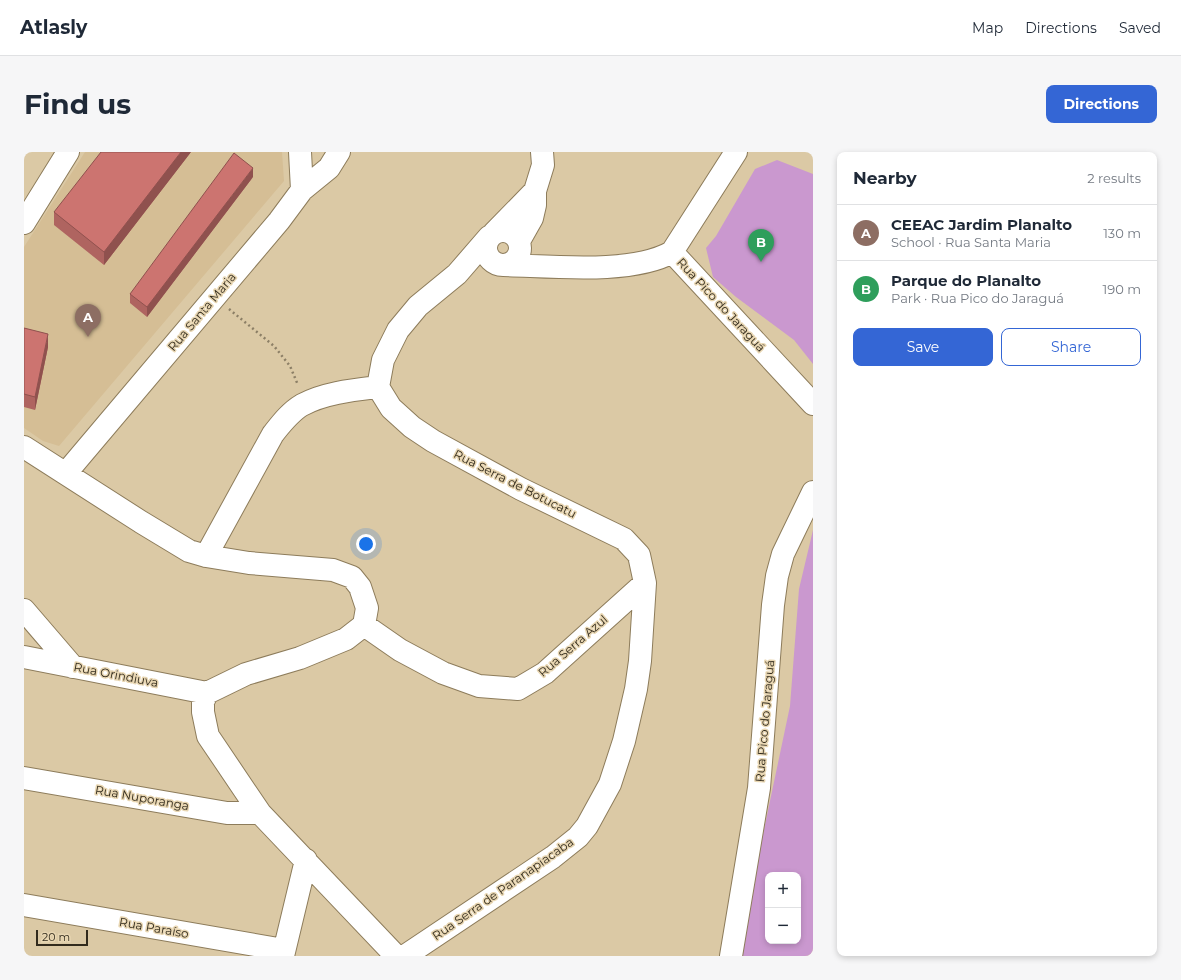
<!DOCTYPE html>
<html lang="en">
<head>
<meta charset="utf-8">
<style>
	:root { --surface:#fff; --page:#f6f6f7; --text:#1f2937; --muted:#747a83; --line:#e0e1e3; --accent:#3466d5 }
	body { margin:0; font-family:Montserrat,sans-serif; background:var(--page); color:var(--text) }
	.controls { position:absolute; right:12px; bottom:12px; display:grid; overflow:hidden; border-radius:8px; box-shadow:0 2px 6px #0003 }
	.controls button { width:36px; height:36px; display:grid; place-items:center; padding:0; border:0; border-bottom:1px solid var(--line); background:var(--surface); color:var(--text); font:20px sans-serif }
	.scale { position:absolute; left:12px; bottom:10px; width:52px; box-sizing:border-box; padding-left:4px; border:2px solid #322b1d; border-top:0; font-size:11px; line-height:14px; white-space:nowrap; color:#322b1d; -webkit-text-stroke:3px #e8d6b2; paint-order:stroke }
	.you { position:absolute; left:342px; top:392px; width:14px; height:14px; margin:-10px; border:3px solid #fff; border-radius:50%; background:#1a73e8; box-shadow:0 0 0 6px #1a73e833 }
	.badge { display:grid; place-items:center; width:26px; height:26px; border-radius:50%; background:var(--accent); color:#fff; font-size:13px; font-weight:700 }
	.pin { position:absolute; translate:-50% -33px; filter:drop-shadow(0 1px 2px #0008) }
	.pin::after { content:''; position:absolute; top:21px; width:14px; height:12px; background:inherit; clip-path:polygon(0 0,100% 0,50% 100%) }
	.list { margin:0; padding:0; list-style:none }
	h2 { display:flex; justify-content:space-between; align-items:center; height:52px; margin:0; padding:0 16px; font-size:17px }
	h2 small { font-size:13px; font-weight:400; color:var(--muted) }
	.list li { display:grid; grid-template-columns:26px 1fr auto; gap:12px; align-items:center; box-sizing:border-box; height:56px; padding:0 16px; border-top:1px solid var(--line) }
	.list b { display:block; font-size:15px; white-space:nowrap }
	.list p { margin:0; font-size:13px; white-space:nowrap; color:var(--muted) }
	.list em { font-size:13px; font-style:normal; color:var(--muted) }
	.actions { display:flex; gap:8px; padding:12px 16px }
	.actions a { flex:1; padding:9px 0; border:1px solid var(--accent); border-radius:8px; text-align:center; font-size:14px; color:var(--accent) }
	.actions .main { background:var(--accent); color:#fff }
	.map { position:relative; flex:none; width:789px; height:804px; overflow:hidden; border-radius:8px }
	header { display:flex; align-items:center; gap:24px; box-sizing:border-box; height:56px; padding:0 20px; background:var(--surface); border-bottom:1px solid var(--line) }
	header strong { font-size:19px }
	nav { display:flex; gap:22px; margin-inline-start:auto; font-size:14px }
	.intro { display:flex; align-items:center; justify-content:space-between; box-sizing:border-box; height:96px; padding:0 24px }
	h1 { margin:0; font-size:28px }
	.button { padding:10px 18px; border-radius:8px; background:var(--accent); color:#fff; font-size:14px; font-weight:700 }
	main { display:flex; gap:24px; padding:0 24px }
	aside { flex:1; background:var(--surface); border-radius:8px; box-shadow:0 2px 6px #0003 }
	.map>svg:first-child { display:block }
</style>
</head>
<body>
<header>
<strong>Atlasly</strong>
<nav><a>Map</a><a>Directions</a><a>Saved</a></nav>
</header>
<div class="intro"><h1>Find us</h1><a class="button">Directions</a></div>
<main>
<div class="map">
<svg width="789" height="804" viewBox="0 0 789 804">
	<rect width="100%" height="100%" fill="#dbc9a5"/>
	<path fill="#d5be95" d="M61,0H258L260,29L35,294L19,289L0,276V95Z"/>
	<path fill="#ca98cf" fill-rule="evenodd" d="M753,8L789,22V212L770,188L712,145L689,125L682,96L692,84L731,17Z
		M789,378V804H717L726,744L766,554L775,437ZM744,723H774V789H744Z"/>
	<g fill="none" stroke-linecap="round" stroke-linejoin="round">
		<defs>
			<path id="minor" d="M276,0L278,38
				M462 96a17 17 0 1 1 34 0a17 17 0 1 1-34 0Z
				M470,81L511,39
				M495,89L508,66L511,53V39L519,13L518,0
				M648,100L789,252
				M479,113C526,114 608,123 648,100L712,0
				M354,235L367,256L388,275L409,289L497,337L600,387L615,403L621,431L616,509L612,537L600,589L586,632L563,674L554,685L529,705L381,804
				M354,235L359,208L374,178L394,154L433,122L465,85
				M0,295L117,370L165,399L182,404L225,411L309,418L328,425L336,435L343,456L340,473L322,487L276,506L222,522L183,541L179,550V560L184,584L236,661L372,804
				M42,321L255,69L278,38L305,16L315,0
				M182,404L249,282C257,272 266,260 278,253C300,241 329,238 354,235
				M0,458L49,515
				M340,473L376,498L419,521L455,534L494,537L521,521L621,431
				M0,505L183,541
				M0,626L203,661H236
				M0,753L260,798
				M259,804L282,708
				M707,804L735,636L749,453L753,424L759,402L789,340"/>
			<path id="major" d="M0,71L44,0"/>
		</defs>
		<use href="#minor" stroke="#8d7c5b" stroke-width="24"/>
		<use href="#major" stroke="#8d7c5b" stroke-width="24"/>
		<path stroke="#8c7f66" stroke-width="2.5" stroke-dasharray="2 3" stroke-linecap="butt" d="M205,157L250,194L266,214L274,233"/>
		<use href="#minor" stroke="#fff" stroke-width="22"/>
		<use href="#major" stroke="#fff" stroke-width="22"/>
	</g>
	<path fill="#af6460" d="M167,0L80,113L30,73V60Z
		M229,25L123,165L106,151V142Z
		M0,176L24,195L11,258L0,255Z"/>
	<path fill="#8f514e" d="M157,0H167L80,113V100Z
		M229,16V25L123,165V155Z
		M24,182V195L11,258V245Z"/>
	<path fill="#cc7470" stroke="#8f514e" d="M77,0H157L80,100L30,60Z
		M210,1L229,16L123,155L106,142Z
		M0,176L24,182L11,245L0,242Z"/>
	<g text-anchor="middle" stroke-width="3" stroke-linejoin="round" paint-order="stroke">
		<g font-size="12" fill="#322b1d" stroke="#e8d6b2">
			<text transform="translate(697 153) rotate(47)" y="4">Rua Pico do Jaraguá</text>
			<text transform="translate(178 160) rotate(-50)" y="4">Rua Santa Maria</text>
			<text transform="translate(491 332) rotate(27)" y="4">Rua Serra de Botucatu</text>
			<text transform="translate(549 494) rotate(-41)" y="4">Rua Serra Azul</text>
			<text transform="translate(92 523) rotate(11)" y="4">Rua Orindiuva</text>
			<text transform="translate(741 569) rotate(-85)" y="4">Rua Pico do Jaraguá</text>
			<text transform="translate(118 646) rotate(10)" y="4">Rua Nuporanga</text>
			<text transform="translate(479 737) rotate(-35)" y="4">Rua Serra de Paranapiacaba</text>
			<text transform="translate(130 776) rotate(10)" y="4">Rua Paraíso</text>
		</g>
	</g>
</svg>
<div class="controls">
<button>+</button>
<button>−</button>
</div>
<div class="scale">20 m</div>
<div class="you"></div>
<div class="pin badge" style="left:64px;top:185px;background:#8d6e63">A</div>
<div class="pin badge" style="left:737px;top:110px;background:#2e9e5b">B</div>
</div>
<aside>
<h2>Nearby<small>2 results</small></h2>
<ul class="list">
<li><span class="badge" style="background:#8d6e63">A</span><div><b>CEEAC Jardim Planalto</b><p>School · Rua Santa Maria</p></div><em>130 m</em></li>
<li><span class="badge" style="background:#2e9e5b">B</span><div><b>Parque do Planalto</b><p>Park · Rua Pico do Jaraguá</p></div><em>190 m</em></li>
</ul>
<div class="actions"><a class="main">Save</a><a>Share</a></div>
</aside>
</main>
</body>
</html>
